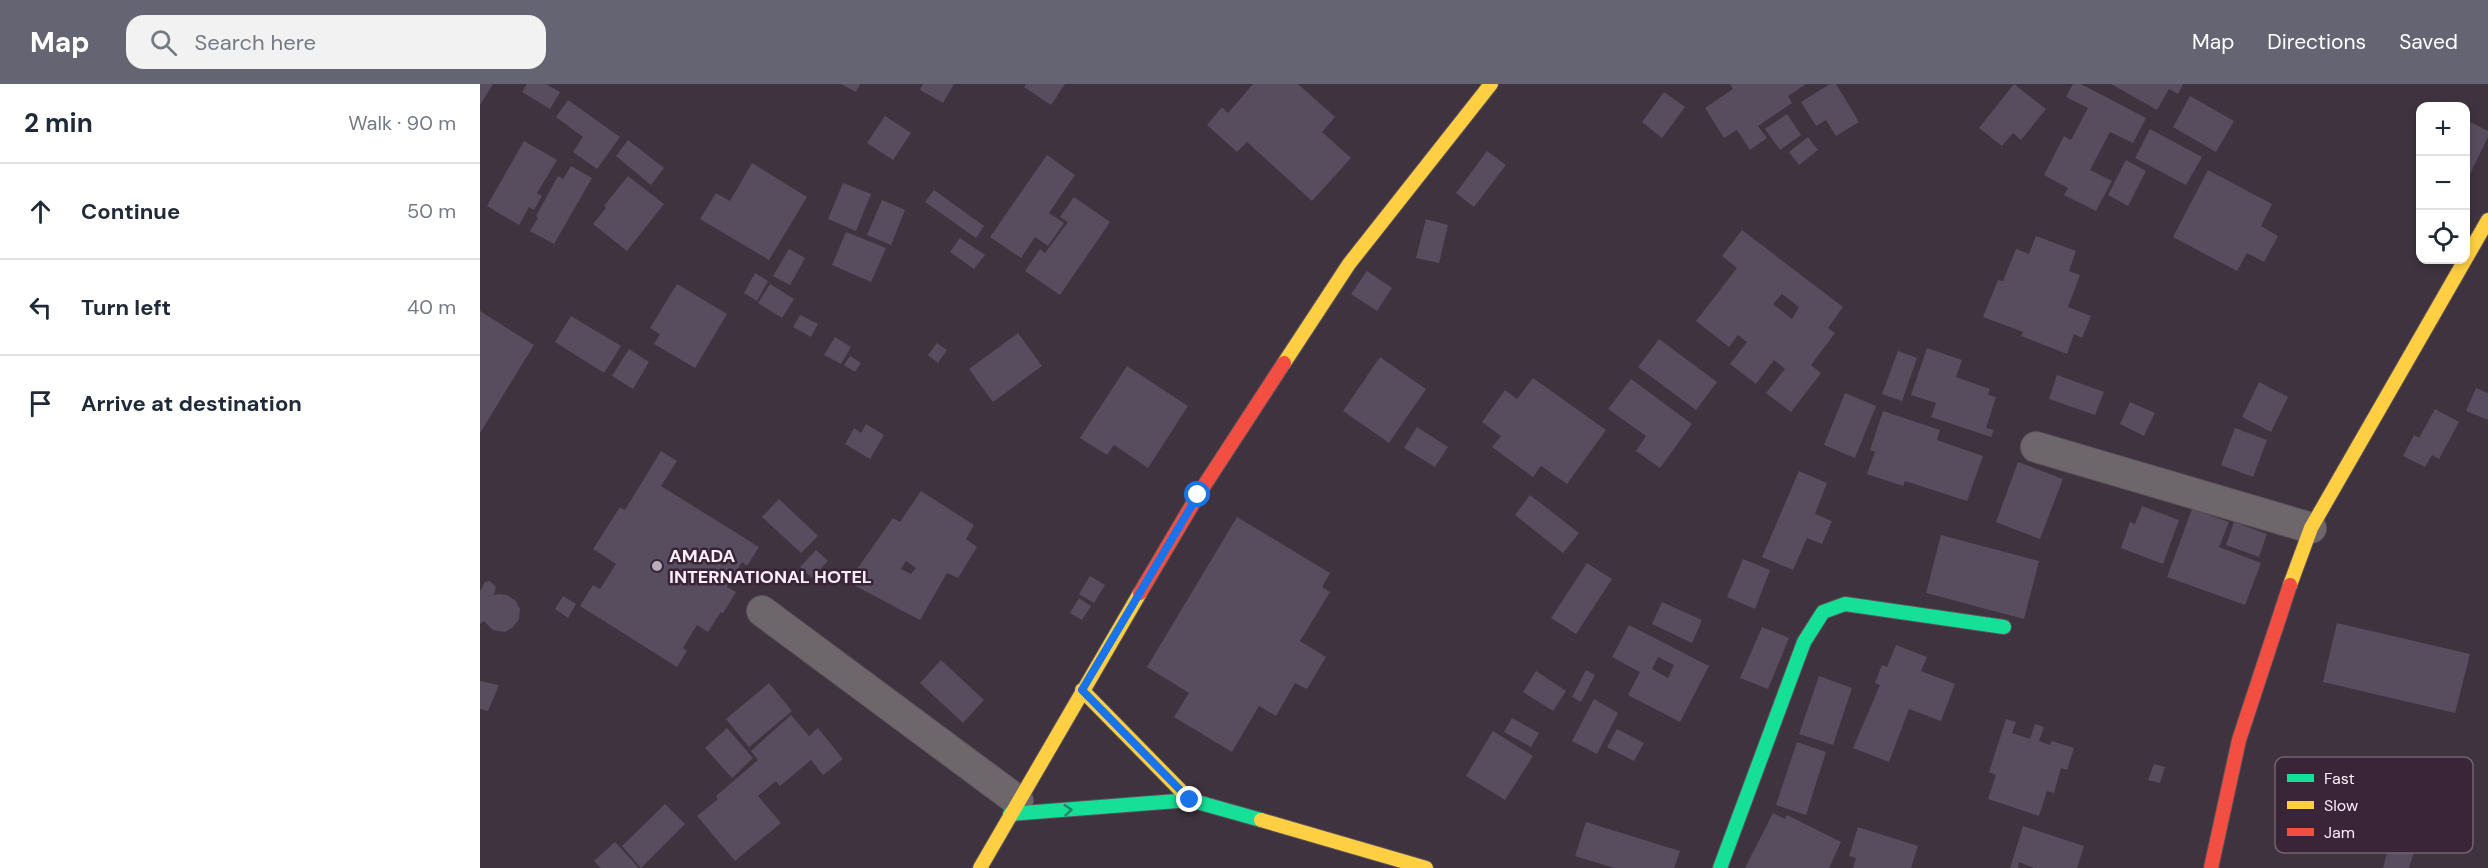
<!DOCTYPE html>
<html lang="en">
<head>
<meta charset="utf-8">
<style>
	:root { --surface:#fff; --page:#f2f2f3; --text:#1f2937; --muted:#747a83; --line:#e0e1e3; --accent:#656472 }
	body { margin:0; font-family:"DM Sans",sans-serif; background:var(--page); color:var(--text) }
	.controls { position:absolute; right:18px; top:18px; display:grid; overflow:hidden; border-radius:12px; box-shadow:0 3px 9px #0003 }
	.controls button { width:54px; height:54px; display:grid; place-items:center; padding:0; border:0; border-bottom:2px solid var(--line); background:var(--surface); color:var(--text); font:30px sans-serif }
	.stop { position:absolute; width:18px; height:18px; margin:-14px; border:4px solid #1a73e8; border-radius:50%; background:#fff }
	.stop.end { background:#1a73e8; border-color:#fff; box-shadow:0 2px 6px #0008 }
	.list { margin:0; padding:0; list-style:none }
	h2 { display:flex; justify-content:space-between; align-items:center; height:78px; margin:0; padding:0 24px; font-size:26px }
	h2 small { font-size:20px; font-weight:400; color:var(--muted) }
	.list li { display:grid; grid-template-columns:39px 1fr auto; gap:18px; align-items:center; box-sizing:border-box; height:96px; padding:0 24px; border-top:2px solid var(--line) }
	.list b { display:block; font-size:22px; white-space:nowrap }
	.list em { font-size:20px; font-style:normal; color:var(--muted) }
	.icon { flex:none; width:33px; height:33px; fill:none; stroke:currentColor; stroke-width:2; stroke-linecap:round; stroke-linejoin:round }
	.map { position:relative; flex:none; width:2008px; height:784px; overflow:hidden }
	header { display:flex; align-items:center; gap:36px; box-sizing:border-box; height:84px; padding:0 30px; background:var(--accent); color:#fff }
	header strong { font-size:28px }
	nav { display:flex; gap:33px; margin-inline-start:auto; font-size:21px }
	.search { width:420px; height:54px; background:var(--page); display:flex; align-items:center; gap:15px; box-sizing:border-box; padding:0 21px; border-radius:18px; color:var(--muted); font-size:22px }
	main { display:flex }
	aside { flex:1; background:var(--surface) }
	.map>svg:first-child { display:block }
</style>
</head>
<body>
<header>
<strong>Map</strong>
<div class="search"><svg class="icon" aria-label="search" viewBox="0 0 24 24"><circle cx="10" cy="10" r="6"/><path d="M15 15l6 6"/></svg>Search here</div>
<nav><a>Map</a><a>Directions</a><a>Saved</a></nav>
</header>
<main>
<aside>
<h2>2 min<small>Walk · 90 m</small></h2>
<ul class="list">
<li><svg class="icon" aria-label="ahead" viewBox="0 0 24 24"><path d="M12 20V5M6 11l6-6 6 6"/></svg><div><b>Continue</b></div><em>50 m</em></li>
<li><svg class="icon" aria-label="left" viewBox="0 0 24 24"><path d="M17 20v-9H6M10 6l-5 5 5 5"/></svg><div><b>Turn left</b></div><em>40 m</em></li>
<li><svg class="icon" aria-label="arrive" viewBox="0 0 24 24"><path d="M6 21V4h12l-3 4 3 4H6"/></svg><div><b>Arrive at destination</b></div></li>
</ul>
</aside>
<div class="map">
<svg width="2008" height="784" viewBox="0 0 2008 784">
	<rect width="100%" height="100%" fill="#3e333e"/>
	<path fill="#584c5f" fill-rule="evenodd" d="M0,0H13L0,21Z
		M47,0H66L80,8L70,25L42,8Z
		M361,0H380L376,8Z
		M443,0H474L463,19L440,6Z
		M546,0H585L571,21L544,3Z
		M773,0H818L855,33L842,48L871,74L832,117L767,58L757,68L727,41L742,23L748,29Z
		M1250,0H1326L1308,12L1312,19L1278,42L1287,54L1270,66L1257,46L1244,54L1225,24L1253,5Z
		M1350,0H1356L1379,38L1356,52L1346,36L1336,42L1321,18Z
		M1534,0L1566,25L1541,56L1533,49L1522,62L1499,44Z
		M1593,0H1601L1666,34L1653,59L1630,48L1610,86L1632,97L1616,127L1584,111L1588,104L1564,91L1584,52L1591,56L1608,24L1586,13Z
		M1631,0H1703L1698,10L1689,5L1677,26Z
		M1184,8L1205,23L1182,54L1162,38Z
		M1710,12L1754,37L1736,68L1693,43Z
		M88,16L140,53L117,85L93,68L103,53L76,33Z
		M1307,30L1321,51L1300,66L1285,45Z
		M405,32L431,49L413,76L387,59Z
		M1990,38L2008,47V53L1988,94L1986,93V47Z
		M1670,45L1722,73L1706,101L1655,74Z
		M1328,53L1338,66L1319,81L1309,68Z
		M148,56L184,84L171,101L136,72Z
		M44,57L77,76L57,109L62,112L54,126L49,123L39,141L7,122Z
		M1007,67L1026,81L994,123L976,109Z
		M567,71L595,91L569,129L584,139L568,162L555,153L541,174L510,153Z
		M1646,76L1666,87L1648,122L1628,111Z
		M272,79L327,113L289,176L220,135L236,109L250,117Z
		M91,82L112,94L74,160L50,147L58,134L56,132L78,92L83,95Z
		M1728,86L1792,120L1781,142L1798,152L1784,178L1767,169L1757,187L1693,153Z
		M148,92L184,120L147,167L113,140L126,124L124,122Z
		M363,99L391,110L376,147L348,135Z
		M454,106L504,142L496,154L445,118Z
		M594,113L630,138L580,211L545,187L560,165L565,169L588,138L580,133Z
		M402,116L425,126L411,161L387,151Z
		M946,135L968,141L959,179L936,174Z
		M1262,146L1363,223L1348,244L1355,249L1331,281L1341,289L1311,328L1286,309L1305,285L1294,276L1276,300L1250,280L1267,258L1258,251L1249,263L1216,237L1257,184L1242,172ZM1302,210L1319,223L1312,235L1293,220Z
		M366,148L406,164L391,198L352,181Z
		M1556,152L1596,167L1589,187L1600,191L1588,223L1611,232L1602,254L1594,250L1587,270L1541,252L1543,248L1503,233L1518,196L1523,197L1536,165L1549,170Z
		M480,154L505,171L494,185L470,168Z
		M309,165L325,174L310,201L293,192Z
		M887,187L912,204L897,227L871,210Z
		M275,189L288,197L277,217L264,209Z
		M197,200L247,230L215,284L174,260L180,250L170,244Z
		M290,200L314,215L302,234L278,219Z
		M0,227L54,261L0,349Z
		M320,231L338,240L331,253L313,243Z
		M91,232L141,262L124,289L75,258Z
		M538,249L562,282L513,318L489,285Z
		M355,253L371,263L361,280L344,271Z
		M1179,255L1237,298L1216,326L1158,283Z
		M457,259L467,266L458,279L448,271Z
		M1447,264L1482,276L1476,293L1510,305L1508,311L1516,313L1506,344L1514,346L1511,353L1451,333L1456,319L1431,311Z
		M149,265L169,278L153,305L132,292Z
		M1418,267L1437,274L1422,317L1402,310Z
		M370,272L381,279L375,288L364,281Z
		M900,273L946,305L909,359L863,327Z
		M647,282L708,322L668,384L634,361L627,371L600,354Z
		M1577,291L1624,308L1615,331L1569,315Z
		M1053,294L1126,346L1087,400L1061,382L1053,393L1012,363L1021,352L1002,338L1025,306L1037,315Z
		M1151,295L1212,340L1180,384L1156,367L1166,352L1128,325Z
		M1779,298L1808,313L1791,348L1762,333Z
		M1996,304L2008,309V336L1986,327Z
		M1365,309L1396,322L1375,374L1344,361Z
		M1650,318L1675,329L1664,352L1640,340Z
		M1955,325L1979,338L1959,375L1952,371L1945,383L1923,372L1934,351L1939,354Z
		M1403,327L1460,346L1457,356L1503,372L1487,417L1425,397L1423,402L1387,390L1395,368L1390,366Z
		M386,340L404,351L390,375L365,360L374,344L381,349Z
		M937,343L968,363L955,383L924,364Z
		M1755,344L1787,356L1773,393L1741,381Z
		M181,367L197,377L181,402L279,463L267,482L262,478L247,503L256,508L243,529L241,528L228,548L217,541L203,564L207,567L197,583L100,522L113,501L120,505L136,480L113,465L140,423L145,426Z
		M1538,378L1583,395L1560,455L1516,438Z
		M1319,387L1347,399L1335,430L1352,437L1342,460L1327,454L1313,486L1282,473Z
		M441,407L494,441L486,455L497,463L478,494L467,489L440,536L368,498L413,434L420,438ZM426,477L436,484L431,490L421,485Z
		M1050,411L1099,449L1083,469L1035,431Z
		M299,415L338,452L321,469L282,433Z
		M1662,422L1699,436L1683,480L1641,464L1650,438L1655,440Z
		M1712,425L1749,438L1739,463L1781,479L1765,521L1687,493Z
		M757,433L850,489L842,503L850,508L820,557L846,573L827,605L815,599L796,632L779,622L752,668L694,633L709,609L667,583Z
		M1754,438L1787,450L1779,473L1746,461Z
		M1461,451L1559,477L1544,535L1446,509Z
		M336,466L348,477L332,494L320,483Z
		M1263,475L1290,486L1275,525L1247,513Z
		M1107,479L1132,495L1096,550L1071,534Z
		M610,492L625,501L614,519L599,510Z
		M10,497L16,503L14,511L9,513L18,510L27,511L35,516L40,525L39,535L33,543L25,548L13,546L4,537L0,540V507L5,498Z
		M83,512L96,520L88,534L75,525Z
		M599,514L611,522L602,536L590,529Z
		M1182,518L1222,536L1212,559L1172,540Z
		M1857,539L1990,570L1975,629L1843,598Z
		M1149,541L1229,582L1200,638L1148,611L1160,588L1132,573ZM1178,573L1194,581L1188,594L1172,585Z
		M1282,543L1309,554L1288,605L1260,594Z
		M1416,561L1447,573L1441,587L1475,600L1461,637L1429,625L1409,678L1373,664L1400,601L1395,599L1402,581L1407,583Z
		M461,576L504,616L483,639L440,599Z
		M1106,586L1115,591L1101,618L1092,613Z
		M1056,587L1086,607L1073,627L1043,608Z
		M1339,592L1372,604L1353,661L1319,650Z
		M0,597L19,601L8,627L0,625Z
		M289,599L312,627L269,663L246,635Z
		M1114,615L1138,629L1117,670L1092,657Z
		M311,631L329,652L338,644L363,675L343,691L331,676L300,702L296,697L278,712L301,739L255,777L217,732L238,715L236,712L278,676L271,667Z
		M1032,634L1059,649L1051,663L1024,648Z
		M1526,635L1536,638L1532,649L1550,655L1555,640L1564,643L1559,657L1570,661L1572,657L1594,664L1587,686L1581,684L1574,709L1567,707L1559,732L1508,715L1516,691L1509,688Z
		M247,644L273,674L252,694L225,664Z
		M1137,645L1164,659L1154,677L1127,663Z
		M1013,647L1053,672L1025,716L986,692Z
		M1317,658L1346,668L1326,731L1296,721Z
		M1674,680L1685,683L1680,699L1668,696Z
		M185,720L205,740L161,784L142,762Z
		M1293,729L1305,735L1307,731L1361,758L1349,784H1265Z
		M1106,738L1200,767L1194,784H1134L1095,772Z
		M1543,742L1604,762L1597,784H1554L1539,778L1538,784H1530Z
		M1378,743L1438,762L1431,784H1373L1376,774L1369,772Z
		M135,758L159,784H121L114,777Z
		M1909,761L1934,768L1929,784H1903Z"/>
	<g fill="none" stroke-linecap="round" stroke-linejoin="round">
		<defs>
			<path id="street" d="M1556,363L1831,444
				M282,527L538,717"/>
			<path id="fast" d="M530,730L710,716L781,736
				M1240,784L1324,558L1343,528L1365,520L1524,543"/>
			<path id="slow" d="M804,279L869,180L1011,0
				M1810,501L1831,444L2008,136
				M602,606L710,716
				M781,736L946,784
				M500,784L660,509"/>
			<path id="jam" d="M660,509L718,411L804,279
				M1731,784L1759,656L1810,501"/>
		</defs>
		<use href="#street" stroke="#5c525b" stroke-width="32"/>
		<use href="#fast" stroke="#5c525b" stroke-width="16"/>
		<use href="#slow" stroke="#5c525b" stroke-width="16"/>
		<use href="#jam" stroke="#5c525b" stroke-width="16"/>
		<use href="#street" stroke="#6d676b" stroke-width="30"/>
		<use href="#fast" stroke="#16e098" stroke-width="14"/>
		<use href="#slow" stroke="#ffcf43" stroke-width="14"/>
		<use href="#jam" stroke="#f24e42" stroke-width="14"/>
	</g>
	<defs><path id="oneway-chevron" d="M-2-3.5L2.5 0L-2 3.5" fill="none" stroke-width="1.6" stroke-linecap="round" stroke-linejoin="round" transform="scale(1.5)"/></defs>
	<use stroke="#288268" href="#oneway-chevron" transform="translate(588 726) rotate(-5)"/>
	<g fill="none" stroke-linecap="round" stroke-linejoin="round">
		<path stroke="#1a73e8" stroke-width="8" d="M710,716L602,606L718,411"/>
	</g>
	<circle fill="#baadb9" stroke="#392438" stroke-width="2" cx="177" cy="482" r="6"/>
	<g text-anchor="middle" stroke-width="5" stroke-linejoin="round" paint-order="stroke">
		<g font-size="18" font-weight="bold" fill="#fceefb" stroke="#392438" text-anchor="start">
			<text x="189" y="478">AMADA<tspan x="189" dy="21">INTERNATIONAL HOTEL</tspan></text>
		</g>
	</g>
	<rect x="1795" y="673" width="198" height="96" rx="9" fill="#392438" stroke="#746172" stroke-width="1.5"/>
	<rect x="1807" y="690" width="27" height="8" fill="#16e098"/>
	<rect x="1807" y="717" width="27" height="8" fill="#ffcf43"/>
	<rect x="1807" y="744" width="27" height="8" fill="#f24e42"/>
	<g font-size="16" fill="#fceefb">
		<text x="1844" y="700">Fast</text>
		<text x="1844" y="727">Slow</text>
		<text x="1844" y="754">Jam</text>
	</g>
</svg>
<div class="controls">
<button>+</button>
<button>−</button>
<button><svg class="icon" aria-label="locate" viewBox="0 0 24 24"><circle cx="12" cy="12" r="6"/><path d="M12 2v4M12 18v4M2 12h4M18 12h4"/></svg></button>
</div>
<div class="stop" style="left:718px;top:411px"></div>
<div class="stop end" style="left:710px;top:716px"></div>
</div>
</main>
</body>
</html>
